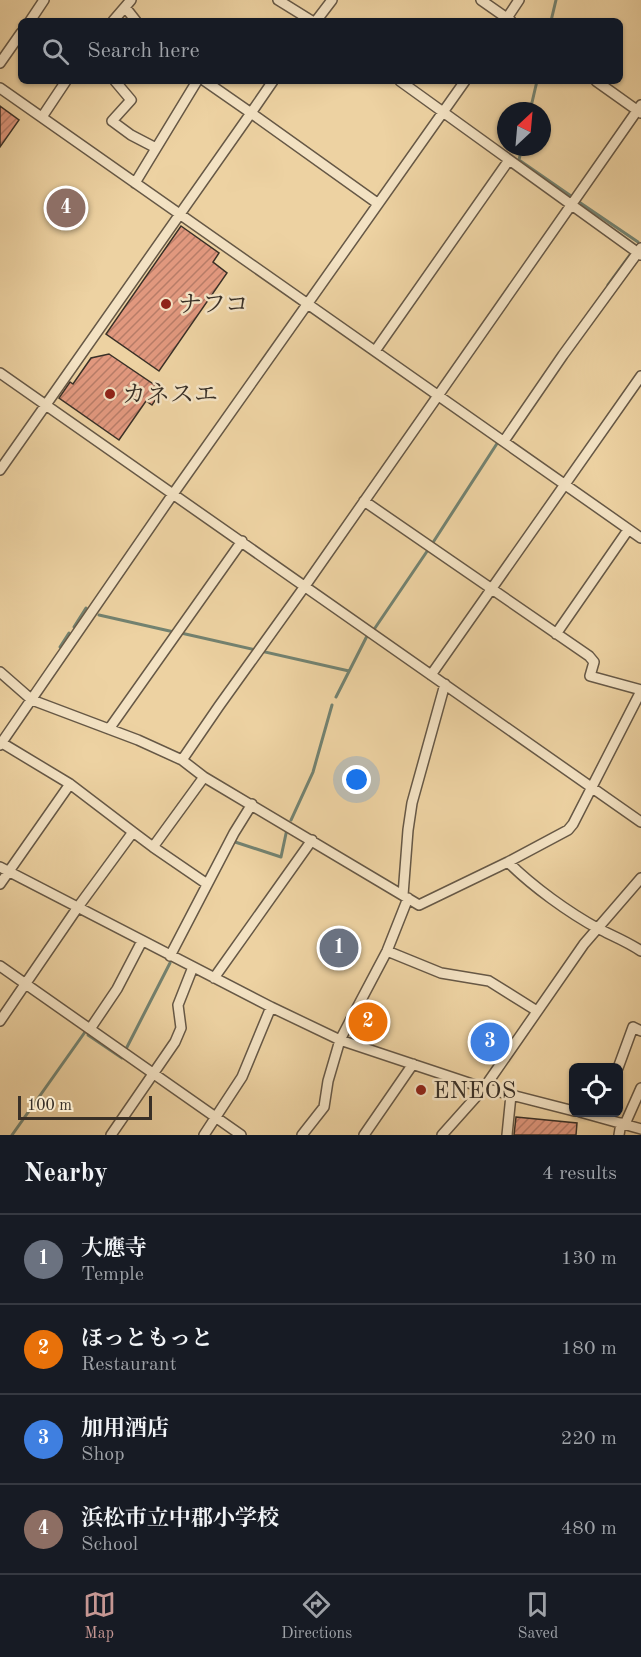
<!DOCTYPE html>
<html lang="en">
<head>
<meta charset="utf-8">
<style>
	:root { --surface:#171b24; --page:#20242c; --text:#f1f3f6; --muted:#9ea1a6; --line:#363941; --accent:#c59692 }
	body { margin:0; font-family:"Old Standard TT","Noto Serif JP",serif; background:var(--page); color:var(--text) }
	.controls { position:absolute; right:18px; bottom:18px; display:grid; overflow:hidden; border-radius:9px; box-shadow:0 2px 4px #0004 }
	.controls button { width:54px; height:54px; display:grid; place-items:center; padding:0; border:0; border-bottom:2px solid var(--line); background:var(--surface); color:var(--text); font:30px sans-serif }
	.compass { position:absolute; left:497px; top:102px; width:54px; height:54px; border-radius:50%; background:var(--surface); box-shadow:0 2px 4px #0004; rotate:26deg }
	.scale { position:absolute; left:18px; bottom:15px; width:134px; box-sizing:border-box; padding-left:6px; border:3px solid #393027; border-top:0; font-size:16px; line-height:21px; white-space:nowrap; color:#393027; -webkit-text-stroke:4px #f3e2c3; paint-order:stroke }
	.you { position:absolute; left:357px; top:780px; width:21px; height:21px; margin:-15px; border:4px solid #fff; border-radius:50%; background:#1a73e8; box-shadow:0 0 0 9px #1a73e833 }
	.badge { display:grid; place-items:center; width:39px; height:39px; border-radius:50%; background:var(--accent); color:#fff; font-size:20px; font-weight:700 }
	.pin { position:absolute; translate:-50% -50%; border:3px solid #fff; box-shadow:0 2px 6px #0006 }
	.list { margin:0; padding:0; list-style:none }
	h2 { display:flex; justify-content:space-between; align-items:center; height:78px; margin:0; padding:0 24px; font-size:26px }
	h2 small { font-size:20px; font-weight:400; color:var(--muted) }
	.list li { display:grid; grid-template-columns:39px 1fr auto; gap:18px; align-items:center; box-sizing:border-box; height:90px; padding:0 24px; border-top:2px solid var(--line) }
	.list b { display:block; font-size:22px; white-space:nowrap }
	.list p { margin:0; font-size:20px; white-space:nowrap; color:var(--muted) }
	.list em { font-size:20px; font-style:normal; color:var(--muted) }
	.icon { flex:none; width:33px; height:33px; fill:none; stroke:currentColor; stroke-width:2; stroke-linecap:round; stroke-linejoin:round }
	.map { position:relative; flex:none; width:641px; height:1135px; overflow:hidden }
	.search { position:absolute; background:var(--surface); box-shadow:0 2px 4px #0004; left:18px; right:18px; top:18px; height:66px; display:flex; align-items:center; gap:15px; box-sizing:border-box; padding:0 21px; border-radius:9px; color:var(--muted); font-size:22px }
	.sheet { height:438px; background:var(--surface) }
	nav { display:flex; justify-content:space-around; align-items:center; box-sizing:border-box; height:84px; border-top:2px solid var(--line); background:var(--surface); font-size:16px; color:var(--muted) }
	nav a { display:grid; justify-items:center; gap:3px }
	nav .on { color:var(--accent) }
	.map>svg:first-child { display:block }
</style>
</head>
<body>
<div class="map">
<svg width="641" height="1135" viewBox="0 0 641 1135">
	<defs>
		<pattern id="building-hatch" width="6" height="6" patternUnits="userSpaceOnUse" patternTransform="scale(1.5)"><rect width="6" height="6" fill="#e1987e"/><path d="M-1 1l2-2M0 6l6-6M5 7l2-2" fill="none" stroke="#b77c67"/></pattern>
	</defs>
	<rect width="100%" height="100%" fill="#edd2a2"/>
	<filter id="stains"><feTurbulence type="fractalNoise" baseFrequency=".00333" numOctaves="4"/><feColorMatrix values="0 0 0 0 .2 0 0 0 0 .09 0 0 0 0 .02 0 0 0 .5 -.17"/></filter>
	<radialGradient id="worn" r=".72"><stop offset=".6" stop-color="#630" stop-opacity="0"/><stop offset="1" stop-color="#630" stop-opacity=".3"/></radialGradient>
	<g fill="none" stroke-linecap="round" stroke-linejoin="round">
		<path stroke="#738270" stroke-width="3" d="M551,21L556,0
			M530,111L537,81
			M522,147L519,160L571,196
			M579,202L638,242
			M608,285L630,255
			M99,615L174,632
			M74,627L86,608
			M375,628L432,544L498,442
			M181,633L349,671
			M60,647L69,633
			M336,697L367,636
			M291,820L313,772L332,705
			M232,841L281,857L287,829
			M88,1035L122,1058
			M126,1049L170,963
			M12,1135L85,1032"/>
	</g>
	<path fill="url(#building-hatch)" stroke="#393027" stroke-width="1.5" d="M0,106L19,120L0,147Z
		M181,226L219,253L213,262L227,273L159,371L106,334Z
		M109,354L162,390L152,405L146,401L119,440L59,398L70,382L73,384L91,358Z
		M516,1117L577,1123L576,1135H514Z"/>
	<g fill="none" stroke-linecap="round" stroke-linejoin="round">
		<defs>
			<path id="minor" d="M278,0L312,21
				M481,0L511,21
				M125,7L136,21
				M30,21L44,0
				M113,21L131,0
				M316,21L332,0
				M505,21L519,0
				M0,63L21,33
				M115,81L131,100L112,121L131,135L156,148
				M205,81L251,113L273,81
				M400,81L641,255
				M596,81L641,113
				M0,88L641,538
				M42,117L66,81
				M135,183L197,81
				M375,351L509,160
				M0,373L641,822
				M504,441L563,355L641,248
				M0,470L251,113L377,203
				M364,501L589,656L594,662L590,676L641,690
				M556,634L628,530
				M0,672L32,700L138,740L182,760
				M431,675L641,376
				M109,729L242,541
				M2,743L70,784L133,832
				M0,745L173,494L465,81
				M204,777L419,905L508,862L568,830L573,824L641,691
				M153,847L207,884
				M508,862C532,886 569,913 599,929C613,936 628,942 641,951
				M0,867L271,1007L340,1040L484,1088L574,1111
				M0,884L70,784
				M403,895L408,830L412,803L445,684
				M387,951L441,973L489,981L537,1011
				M170,956L234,833L252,804
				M0,966L241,1135
				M214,978L312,840
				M0,1021L78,907L133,832L153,847L204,777L182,760L219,706L305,586L641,105
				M90,1029L117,989L142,941
				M618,1068L633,1027L641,1031
				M580,1112L641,1129
				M625,1124L641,1088
				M111,1135L175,1042L181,1028L178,1005L193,967
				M204,1135L242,1077L271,1007
				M302,1135L324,1107L328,1081L340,1040L387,951L408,898
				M364,1135L413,1064
				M442,1135L484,1088L584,944L641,878
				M507,1135L511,1095
				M619,1135L621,1123"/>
		</defs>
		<use href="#minor" stroke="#665846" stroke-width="12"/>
		<use href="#minor" stroke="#f3e2c3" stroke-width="9"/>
	</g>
	<g fill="#8f2418" stroke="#f3e2c3" stroke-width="2">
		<circle cx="166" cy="304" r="6"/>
		<circle cx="110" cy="394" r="6"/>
		<circle cx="421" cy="1090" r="6"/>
	</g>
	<g text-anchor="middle" stroke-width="5" stroke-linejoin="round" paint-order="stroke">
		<g font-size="24" fill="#393027" stroke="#f3e2c3" text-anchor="start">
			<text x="178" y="312">ナフコ</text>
			<text x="122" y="402">カネスエ</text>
			<text x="433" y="1098">ENEOS</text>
		</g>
	</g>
	<rect width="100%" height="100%" filter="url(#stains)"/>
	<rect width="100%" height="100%" fill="url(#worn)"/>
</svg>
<div class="controls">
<button><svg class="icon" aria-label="locate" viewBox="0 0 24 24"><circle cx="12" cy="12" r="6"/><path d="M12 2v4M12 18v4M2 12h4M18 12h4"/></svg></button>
</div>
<svg class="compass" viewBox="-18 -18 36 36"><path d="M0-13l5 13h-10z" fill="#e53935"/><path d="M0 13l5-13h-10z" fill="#9ea1a6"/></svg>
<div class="scale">100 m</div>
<div class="you"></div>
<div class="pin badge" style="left:339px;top:948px;background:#6b7280">1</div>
<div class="pin badge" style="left:368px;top:1022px;background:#e8710a">2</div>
<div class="pin badge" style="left:490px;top:1042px;background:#3f7fe0">3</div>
<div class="pin badge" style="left:66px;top:208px;background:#8d6e63">4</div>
<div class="search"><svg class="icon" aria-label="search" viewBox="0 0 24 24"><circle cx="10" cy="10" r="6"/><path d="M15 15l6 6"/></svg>Search here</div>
</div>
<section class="sheet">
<h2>Nearby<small>4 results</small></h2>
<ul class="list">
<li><span class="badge" style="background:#6b7280">1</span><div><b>大應寺</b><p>Temple</p></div><em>130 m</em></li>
<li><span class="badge" style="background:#e8710a">2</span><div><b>ほっともっと</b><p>Restaurant</p></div><em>180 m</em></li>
<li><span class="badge" style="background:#3f7fe0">3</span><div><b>加用酒店</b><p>Shop</p></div><em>220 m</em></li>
<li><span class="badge" style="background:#8d6e63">4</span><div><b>浜松市立中郡小学校</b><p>School</p></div><em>480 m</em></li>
</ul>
</section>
<nav>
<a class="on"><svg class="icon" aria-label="map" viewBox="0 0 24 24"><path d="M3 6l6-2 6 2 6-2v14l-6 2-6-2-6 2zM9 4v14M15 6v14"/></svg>Map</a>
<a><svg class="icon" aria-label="directions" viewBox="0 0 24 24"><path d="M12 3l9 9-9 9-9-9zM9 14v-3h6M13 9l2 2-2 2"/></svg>Directions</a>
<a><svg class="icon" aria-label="saved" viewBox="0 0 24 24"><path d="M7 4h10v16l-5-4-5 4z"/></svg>Saved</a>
</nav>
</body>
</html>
